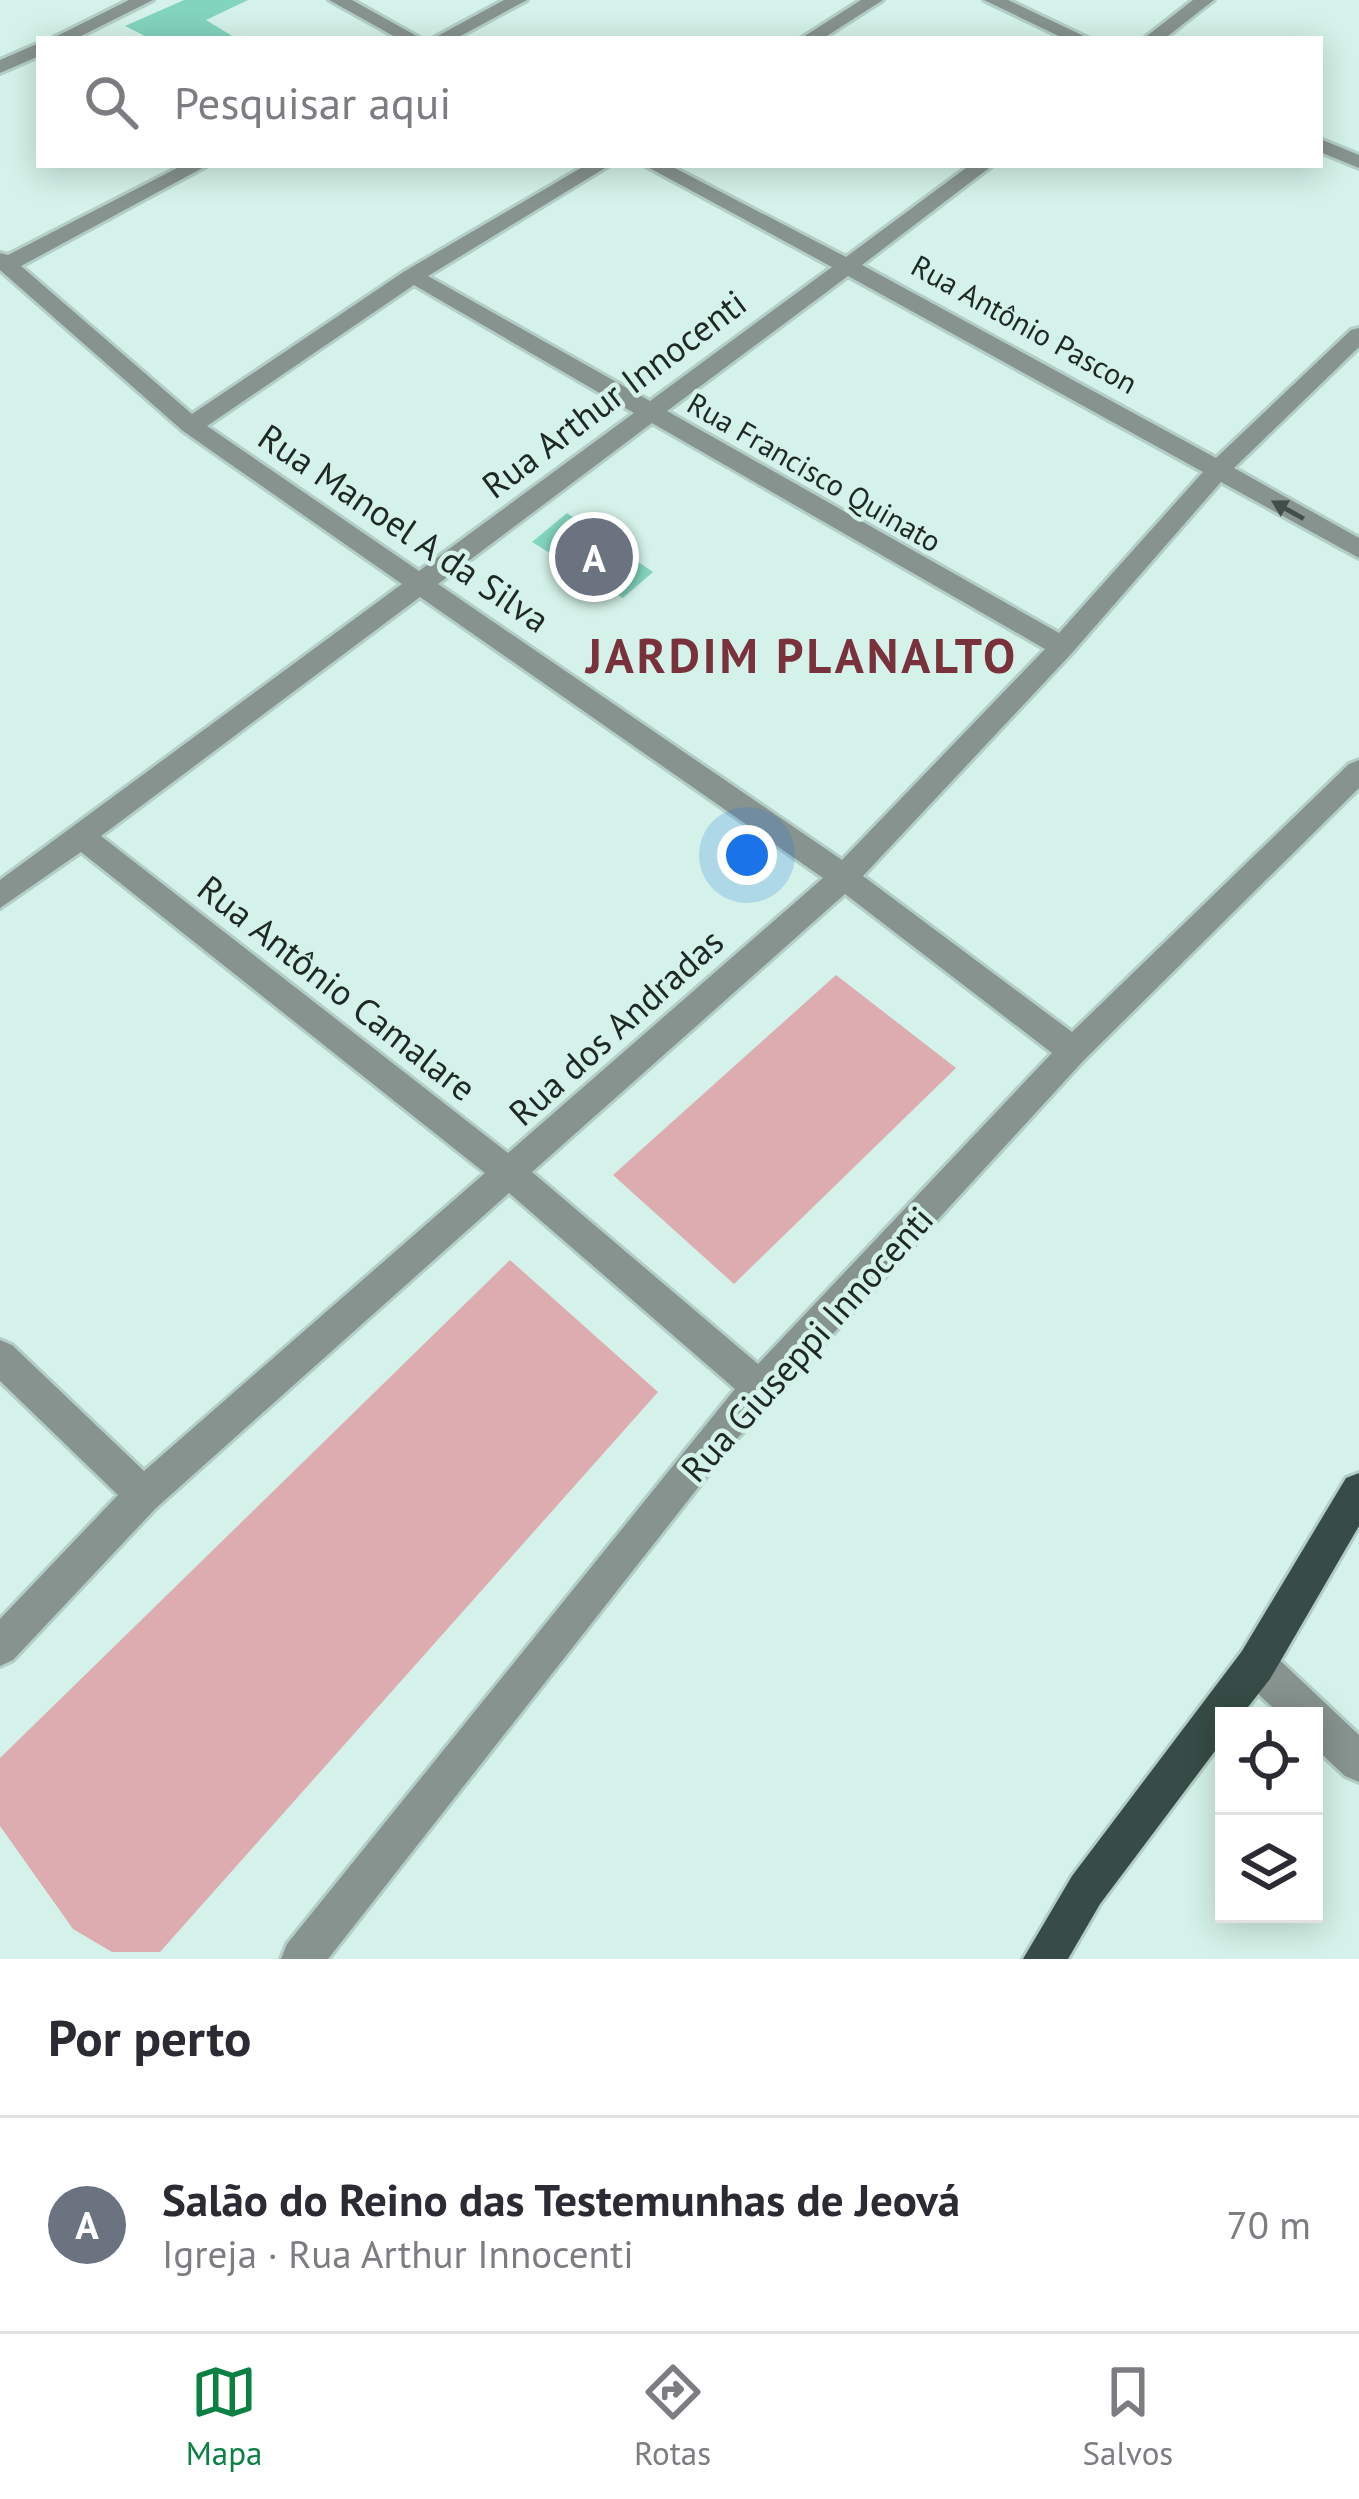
<!DOCTYPE html>
<html lang="pt">
<head>
<meta charset="utf-8">
<style>
	:root { --surface:#fff; --page:#f2f2f3; --text:#2b2b33; --muted:#7c7c81; --line:#e1e1e2; --accent:#0b8043 }
	body { margin:0; font-family:"PT Sans",sans-serif; background:var(--page); color:var(--text) }
	.controls { position:absolute; right:36px; bottom:36px; display:grid; overflow:hidden; border-radius:0px; box-shadow:0 6px 30px #0003 }
	.controls button { width:108px; height:108px; display:grid; place-items:center; padding:0; border:0; border-bottom:3px solid var(--line); background:var(--surface); color:var(--text); font:60px sans-serif }
	.you { position:absolute; left:747px; top:855px; width:42px; height:42px; margin:-30px; border:9px solid #fff; border-radius:50%; background:#1a73e8; box-shadow:0 0 0 18px #1a73e833 }
	.badge { display:grid; place-items:center; width:78px; height:78px; border-radius:50%; background:var(--accent); color:#fff; font-size:39px; font-weight:700 }
	.pin { position:absolute; translate:-50% -50%; border:6px solid #fff; box-shadow:0 3px 12px #0006 }
	.list { margin:0; padding:0; list-style:none }
	h2 { display:flex; justify-content:space-between; align-items:center; height:156px; margin:0; padding:0 48px; font-size:51px }
	h2 small { font-size:39px; font-weight:400; color:var(--muted) }
	.list li { display:grid; grid-template-columns:78px 1fr auto; gap:36px; align-items:center; box-sizing:border-box; height:216px; padding:0 48px; border-top:3px solid var(--line) }
	.list b { display:block; font-size:45px; white-space:nowrap }
	.list p { margin:0; font-size:39px; white-space:nowrap; color:var(--muted) }
	.list em { font-size:39px; font-style:normal; color:var(--muted) }
	.icon { flex:none; width:66px; height:66px; fill:none; stroke:currentColor; stroke-width:2; stroke-linecap:round; stroke-linejoin:round }
	.map { position:relative; flex:none; width:1359px; height:1959px; overflow:hidden }
	.search { position:absolute; background:var(--surface); box-shadow:0 6px 30px #0003; left:36px; right:36px; top:36px; height:132px; display:flex; align-items:center; gap:30px; box-sizing:border-box; padding:0 42px; border-radius:0px; color:var(--muted); font-size:45px }
	.sheet { height:372px; background:var(--surface) }
	nav { display:flex; justify-content:space-around; align-items:center; box-sizing:border-box; height:168px; border-top:3px solid var(--line); background:var(--surface); font-size:33px; color:var(--muted) }
	nav a { display:grid; justify-items:center; gap:6px }
	nav .on { color:var(--accent) }
	.map>svg:first-child { display:block }
</style>
</head>
<body>
<div class="map">
<svg width="1359" height="1959" viewBox="0 0 1359 1959">
	<rect width="100%" height="100%" fill="#d4f2e9"/>
	<path fill="#ddacb0" d="M836,975L956,1068L734,1284L613,1175Z
		M510,1260L658,1392L160,1952H112L73,1929L0,1826V1758Z"/>
	<path fill="#83d4be" d="M184,0H248L206,20L237,39H151L125,26Z
		M567,513L653,572L623,598L532,542Z"/>
	<g fill="none" stroke-linecap="round" stroke-linejoin="round">
		<defs>
			<path id="minor" d="M129,0H153L75,39H51Z
				M329,0H352L422,39H399Z
				M504,0H527L455,39H432Z
				M861,0H883L822,39H800Z
				M984,0H1008L1090,39H1065Z
				M1193,0H1214L1164,39H1143Z
				M39,43V56L0,73V60Z
				M1320,139L1359,155V168L1320,152Z
				M183,165H208L21,266L192,414L405,271L586,165H610L428,276L650,401L832,267L644,165H669L846,257L970,165H993L862,265L1216,458L1351,330L1359,328V347L1234,468L1359,538V558L1221,482L1071,654L863,876L1072,1032L1349,764L1359,760V788L1084,1060L733,1443L328,1959H281L287,1944L735,1389L509,1193L156,1508L13,1660L0,1666V1619L118,1495L0,1381V1340L12,1345L144,1471L485,1173L81,852L0,908V880L402,584L183,431L0,270V253L8,255ZM848,276L1203,472L1059,633L667,411ZM414,285L634,413L419,571L207,426ZM652,423L1045,649L842,860L438,584ZM420,597L823,878L508,1153L101,836ZM845,894L1052,1053L758,1364L532,1172Z
				M1256,1646L1270,1651L1359,1735V1782L1345,1776L1314,1747V1716H1282L1242,1679L1237,1665L1242,1651Z"/>
			<path id="major" d="M1359,1473V1526L1270,1679L1241,1716H1224V1739L1100,1904L1068,1959H1023L1072,1876L1242,1651L1346,1478Z"/>
		</defs>
		<use href="#minor" stroke="#b3cec6" stroke-width="6"/>
		<use href="#major" stroke="#b3cec6" stroke-width="6"/>
		<use href="#minor" fill="#87938f" fill-rule="evenodd"/>
		<use href="#major" fill="#374c46" fill-rule="evenodd"/>
	</g>
	<defs><path id="oneway-solid" d="M-6-.8H1V-3.2L6.5 0L1 3.2V.8H-6Z" transform="scale(3)"/></defs>
	<use fill="#434e4b" href="#oneway-solid" transform="translate(1288 510) rotate(-151)"/>
	<g text-anchor="middle" stroke-width="9" stroke-linejoin="round" paint-order="stroke">
		<g font-size="30" fill="#1e2926" stroke="#d4f2e9">
			<text transform="translate(1024 325) rotate(29)" y="10">Rua Antônio Pascon</text>
			<text transform="translate(814 473) rotate(30)" y="10">Rua Francisco Quinato</text>
		</g>
		<g font-size="36" fill="#1e2926" stroke="#d4f2e9">
			<text transform="translate(614 394) rotate(-37)" y="13">Rua Arthur Innocenti</text>
			<text transform="translate(404 528) rotate(34)" y="13">Rua Manoel A da Silva</text>
			<text transform="translate(337 988) rotate(38)" y="13">Rua Antônio Camalare</text>
			<text transform="translate(616 1027) rotate(-42)" y="13">Rua dos Andradas</text>
			<text transform="translate(807 1344) rotate(-48)" y="13">Rua Giuseppi Innocenti</text>
		</g>
		<g font-size="48" font-weight="bold" letter-spacing="3" fill="#79313c" stroke="#d4f2e9">
			<text x="802" y="673">JARDIM PLANALTO</text>
		</g>
	</g>
</svg>
<div class="controls">
<button><svg class="icon" aria-label="locate" viewBox="0 0 24 24"><circle cx="12" cy="12" r="6"/><path d="M12 2v4M12 18v4M2 12h4M18 12h4"/></svg></button>
<button><svg class="icon" aria-label="layers" viewBox="0 0 24 24"><path d="M12 4l9 5-9 5-9-5zM3 14l9 5 9-5"/></svg></button>
</div>
<div class="you"></div>
<div class="pin badge" style="left:594px;top:557px;background:#6b7280">A</div>
<div class="search"><svg class="icon" aria-label="search" viewBox="0 0 24 24"><circle cx="10" cy="10" r="6"/><path d="M15 15l6 6"/></svg>Pesquisar aqui</div>
</div>
<section class="sheet">
<h2>Por perto<small></small></h2>
<ul class="list">
<li><span class="badge" style="background:#6b7280">A</span><div><b>Salão do Reino das Testemunhas de Jeová</b><p>Igreja · Rua Arthur Innocenti</p></div><em>70 m</em></li>
</ul>
</section>
<nav>
<a class="on"><svg class="icon" aria-label="map" viewBox="0 0 24 24"><path d="M3 6l6-2 6 2 6-2v14l-6 2-6-2-6 2zM9 4v14M15 6v14"/></svg>Mapa</a>
<a><svg class="icon" aria-label="directions" viewBox="0 0 24 24"><path d="M12 3l9 9-9 9-9-9zM9 14v-3h6M13 9l2 2-2 2"/></svg>Rotas</a>
<a><svg class="icon" aria-label="saved" viewBox="0 0 24 24"><path d="M7 4h10v16l-5-4-5 4z"/></svg>Salvos</a>
</nav>
</body>
</html>
